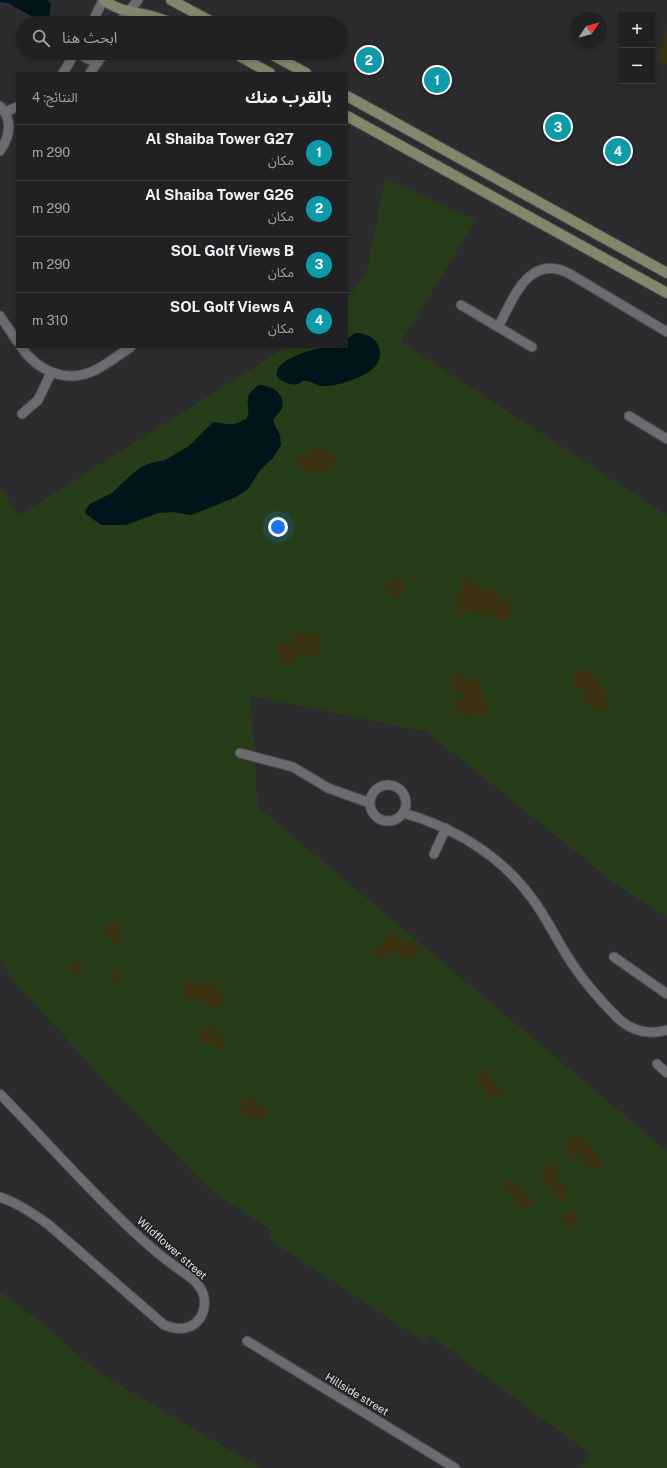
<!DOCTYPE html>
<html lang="ar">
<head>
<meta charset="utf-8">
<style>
	:root { --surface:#212022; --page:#29282a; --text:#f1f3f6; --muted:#a2a3a5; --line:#3e3e40; --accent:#db2777 }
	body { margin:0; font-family:"Public Sans","Noto Sans Arabic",sans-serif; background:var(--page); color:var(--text); direction:rtl }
	.controls { position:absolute; right:12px; top:12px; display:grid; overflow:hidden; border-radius:0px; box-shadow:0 2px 6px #0003 }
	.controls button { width:36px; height:36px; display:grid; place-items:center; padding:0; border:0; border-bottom:1px solid var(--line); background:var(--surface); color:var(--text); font:20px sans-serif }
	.compass { position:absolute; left:571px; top:12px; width:36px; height:36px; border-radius:50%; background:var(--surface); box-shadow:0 2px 6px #0003; rotate:54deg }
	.you { position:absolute; left:278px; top:527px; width:14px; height:14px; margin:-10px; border:3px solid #fff; border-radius:50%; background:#1a73e8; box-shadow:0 0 0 6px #1a73e833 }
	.badge { display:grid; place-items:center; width:26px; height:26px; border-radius:50%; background:var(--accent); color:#fff; font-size:13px; font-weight:700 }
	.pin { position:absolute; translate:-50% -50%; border:2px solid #fff; box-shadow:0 1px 4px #0006 }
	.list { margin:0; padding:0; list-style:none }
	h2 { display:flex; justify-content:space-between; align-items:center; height:52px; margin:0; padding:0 16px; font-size:17px }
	h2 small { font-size:13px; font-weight:400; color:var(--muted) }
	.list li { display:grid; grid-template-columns:26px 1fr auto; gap:12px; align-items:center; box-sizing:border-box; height:56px; padding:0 16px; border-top:1px solid var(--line) }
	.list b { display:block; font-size:15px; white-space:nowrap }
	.list p { margin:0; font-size:13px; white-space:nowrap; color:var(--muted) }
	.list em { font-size:13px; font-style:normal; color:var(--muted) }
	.icon { flex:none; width:22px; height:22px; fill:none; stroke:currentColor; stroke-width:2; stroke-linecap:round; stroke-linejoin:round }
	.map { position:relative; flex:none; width:667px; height:1468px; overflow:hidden; direction:ltr }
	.search { position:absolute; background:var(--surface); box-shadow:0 2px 6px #0003; left:16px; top:16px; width:332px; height:44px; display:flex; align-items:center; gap:10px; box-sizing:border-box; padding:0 14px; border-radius:22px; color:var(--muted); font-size:15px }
	.panel { position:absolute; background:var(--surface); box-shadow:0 2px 6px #0003; left:16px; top:72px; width:332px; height:276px; border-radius:0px; direction:rtl }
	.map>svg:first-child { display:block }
</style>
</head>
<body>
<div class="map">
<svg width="667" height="1468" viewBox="0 0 667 1468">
	<rect width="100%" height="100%" fill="#2c2b2e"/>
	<path fill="#273c19" d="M385,178L476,220L401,342L667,515V917L618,886L427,732L250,696L258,807L667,1151V1468H579L589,1453L428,1334L424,1342L269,1239L272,1231L212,1192L98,1074L67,1039L12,980L0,956V485L18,516L286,347H347V297L366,275Z
		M0,1292L41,1322L99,1373L261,1468H0Z"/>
	<path fill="#3b3212" d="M667,28V65L657,60Z
		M318,446L325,449V453L335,455L337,456V460C332,464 333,465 329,470C323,478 307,471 299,467L296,460C297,454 303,453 308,453L315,447Z
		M463,577C473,578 477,585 482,592H484L488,586H490C495,589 496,592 500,596C504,600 501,596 505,599C511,604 511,612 509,619C500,623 496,618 490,614H477L469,608L465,616L459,613L456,599L459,595L462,594L460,580Z
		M397,578L403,580C407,587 405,591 400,597L393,598L389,596L386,587L390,582Z
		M296,632L317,635C323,642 322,654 312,656C308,657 305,655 302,654C285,666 285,668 276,647L279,642L285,643L292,646L293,642L291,636Z
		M580,669C600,675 604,688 608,706L605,711L602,712L583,702L582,696L586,694L591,695V693L587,690C579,690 576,688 572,681L575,673Z
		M459,672L469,680L474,677L479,680L483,698L488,706L485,715H477L467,718C456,714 446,698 463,698L465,695L464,693L456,692C451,687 449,680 454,674Z
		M111,922L115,923L119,927C119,934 126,938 119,943C114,943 108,936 106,931L108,924Z
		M390,932L394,933L400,939L415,944L419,951C418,956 415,959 409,960L396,951C389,955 385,960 377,956L376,950L386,941Z
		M74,961L82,967L83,973L80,975C74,975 71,970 70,964Z
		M112,970C120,973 124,980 116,986L108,978V974Z
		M191,979L195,980L202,986L206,981H211C217,986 215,991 223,996V1004L218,1009H215L208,1004L203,1003L200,997L191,1000L187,998L184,989L187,980Z
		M209,1025C218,1028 219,1036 226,1041V1048L221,1051L213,1043C207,1044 202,1044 198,1039L199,1034L202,1032L205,1027Z
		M484,1068L488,1071L492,1080L504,1090L503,1095C499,1098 498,1097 494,1096C492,1096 489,1097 486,1097L484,1096L485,1087L479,1083L476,1078L479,1071Z
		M247,1097C255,1099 275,1106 265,1118L259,1119L244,1115C242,1109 241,1101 247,1097Z
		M573,1135H575L588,1141L592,1147L593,1151L603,1160L604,1165L602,1169H593L587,1166L583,1163L580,1153L573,1157L568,1153L566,1148Z
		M551,1164C556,1166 559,1172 559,1177L554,1179V1181L563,1184L567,1189V1192L561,1198H556L552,1189L540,1176L544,1167Z
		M509,1180C515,1182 527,1193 531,1198L532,1204L530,1207L524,1209L520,1208L519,1203L513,1202L512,1200V1194L510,1192L503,1189L504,1183Z
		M563 1219a8 8 0 1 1 16 0a8 8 0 1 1-16 0Z"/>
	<path fill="#001519" d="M0,0H46L51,3L50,15L40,21L8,3L0,2Z
		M355,333C382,333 389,360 367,373C356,380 334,387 321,386C315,385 310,380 303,381C300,382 301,383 298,384C292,386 279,381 277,376C273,360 309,351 320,348C328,346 338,347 347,347V339Z
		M259,385C271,385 286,394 282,408C280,413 275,416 273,421L280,435L281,445L273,458L260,470L248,489L236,497L197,513L190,515L173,512L158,513L126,525H101L86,514L85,511L90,504L112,493L132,474L141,467L151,463L165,460L189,446L213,422C227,424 231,427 246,419C254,405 238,399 259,385Z"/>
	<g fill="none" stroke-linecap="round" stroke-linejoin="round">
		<defs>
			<path id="street" d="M92,23L103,0
				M119,23L138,0
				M81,53C86,61 94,62 102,57
				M63,73L75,53
				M90,73L102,56
				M0,106C13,120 10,136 0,151
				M5,112L17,107
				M461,305L532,347
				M0,316L17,341
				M498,327C514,298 529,252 570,274L667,332
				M21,347C37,370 64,383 91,372C106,366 118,355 131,347
				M22,414L38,400L51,373
				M629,416L667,439
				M240,753L293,767L328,788L370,803
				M370 803a18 18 0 1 1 36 0a18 18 0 1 1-36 0Z
				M404,813C454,828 500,855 531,897C545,915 554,935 566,954C579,976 601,1002 620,1020C634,1032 649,1035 667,1030
				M434,854L446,828
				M614,957L667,994
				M657,1064L667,1073
				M0,1094C45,1140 88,1189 135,1233C147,1244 159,1255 172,1264C180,1271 192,1276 198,1285C210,1299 205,1324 185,1328C177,1330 171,1327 164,1325L49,1225C34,1214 18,1203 0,1197
				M247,1341L455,1468"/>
			<path id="secondary" d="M104,0C115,9 128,11 142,14C153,16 163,20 173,23
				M171,0L214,23
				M234,53L270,73
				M269,53L306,73
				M347,96L667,273
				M347,116L667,293"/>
		</defs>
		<use href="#street" stroke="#4a494c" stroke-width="11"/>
		<use href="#secondary" stroke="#4a494c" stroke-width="12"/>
		<use href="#street" stroke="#6d6b6f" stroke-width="9"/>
		<use href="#secondary" stroke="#80876a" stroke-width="10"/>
	</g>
	<g text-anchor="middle" stroke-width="3.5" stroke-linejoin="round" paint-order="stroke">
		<g font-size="11" fill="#e4e4e6" stroke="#222124">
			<text transform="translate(172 1248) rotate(41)" y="4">Wildflower street</text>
			<text transform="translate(357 1394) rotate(31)" y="4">Hillside street</text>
		</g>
	</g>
</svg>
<div class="controls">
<button>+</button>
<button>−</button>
</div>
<svg class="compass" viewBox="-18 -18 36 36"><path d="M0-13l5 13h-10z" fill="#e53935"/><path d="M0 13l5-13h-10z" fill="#a2a3a5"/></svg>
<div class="you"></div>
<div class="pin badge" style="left:437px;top:80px;background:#0f9aa8">1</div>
<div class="pin badge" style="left:369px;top:60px;background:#0f9aa8">2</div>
<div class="pin badge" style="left:558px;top:127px;background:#0f9aa8">3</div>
<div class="pin badge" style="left:618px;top:151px;background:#0f9aa8">4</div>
<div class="search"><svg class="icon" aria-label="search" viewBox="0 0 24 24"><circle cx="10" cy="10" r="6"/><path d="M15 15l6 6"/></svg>ابحث هنا</div>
<section class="panel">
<h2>بالقرب منك<small>النتائج: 4</small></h2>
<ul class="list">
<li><span class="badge" style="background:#0f9aa8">1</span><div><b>Al Shaiba Tower G27</b><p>مكان</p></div><em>290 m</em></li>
<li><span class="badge" style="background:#0f9aa8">2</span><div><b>Al Shaiba Tower G26</b><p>مكان</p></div><em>290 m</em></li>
<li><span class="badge" style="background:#0f9aa8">3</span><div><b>SOL Golf Views B</b><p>مكان</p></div><em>290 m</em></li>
<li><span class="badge" style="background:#0f9aa8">4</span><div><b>SOL Golf Views A</b><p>مكان</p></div><em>310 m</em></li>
</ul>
</section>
</div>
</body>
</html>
